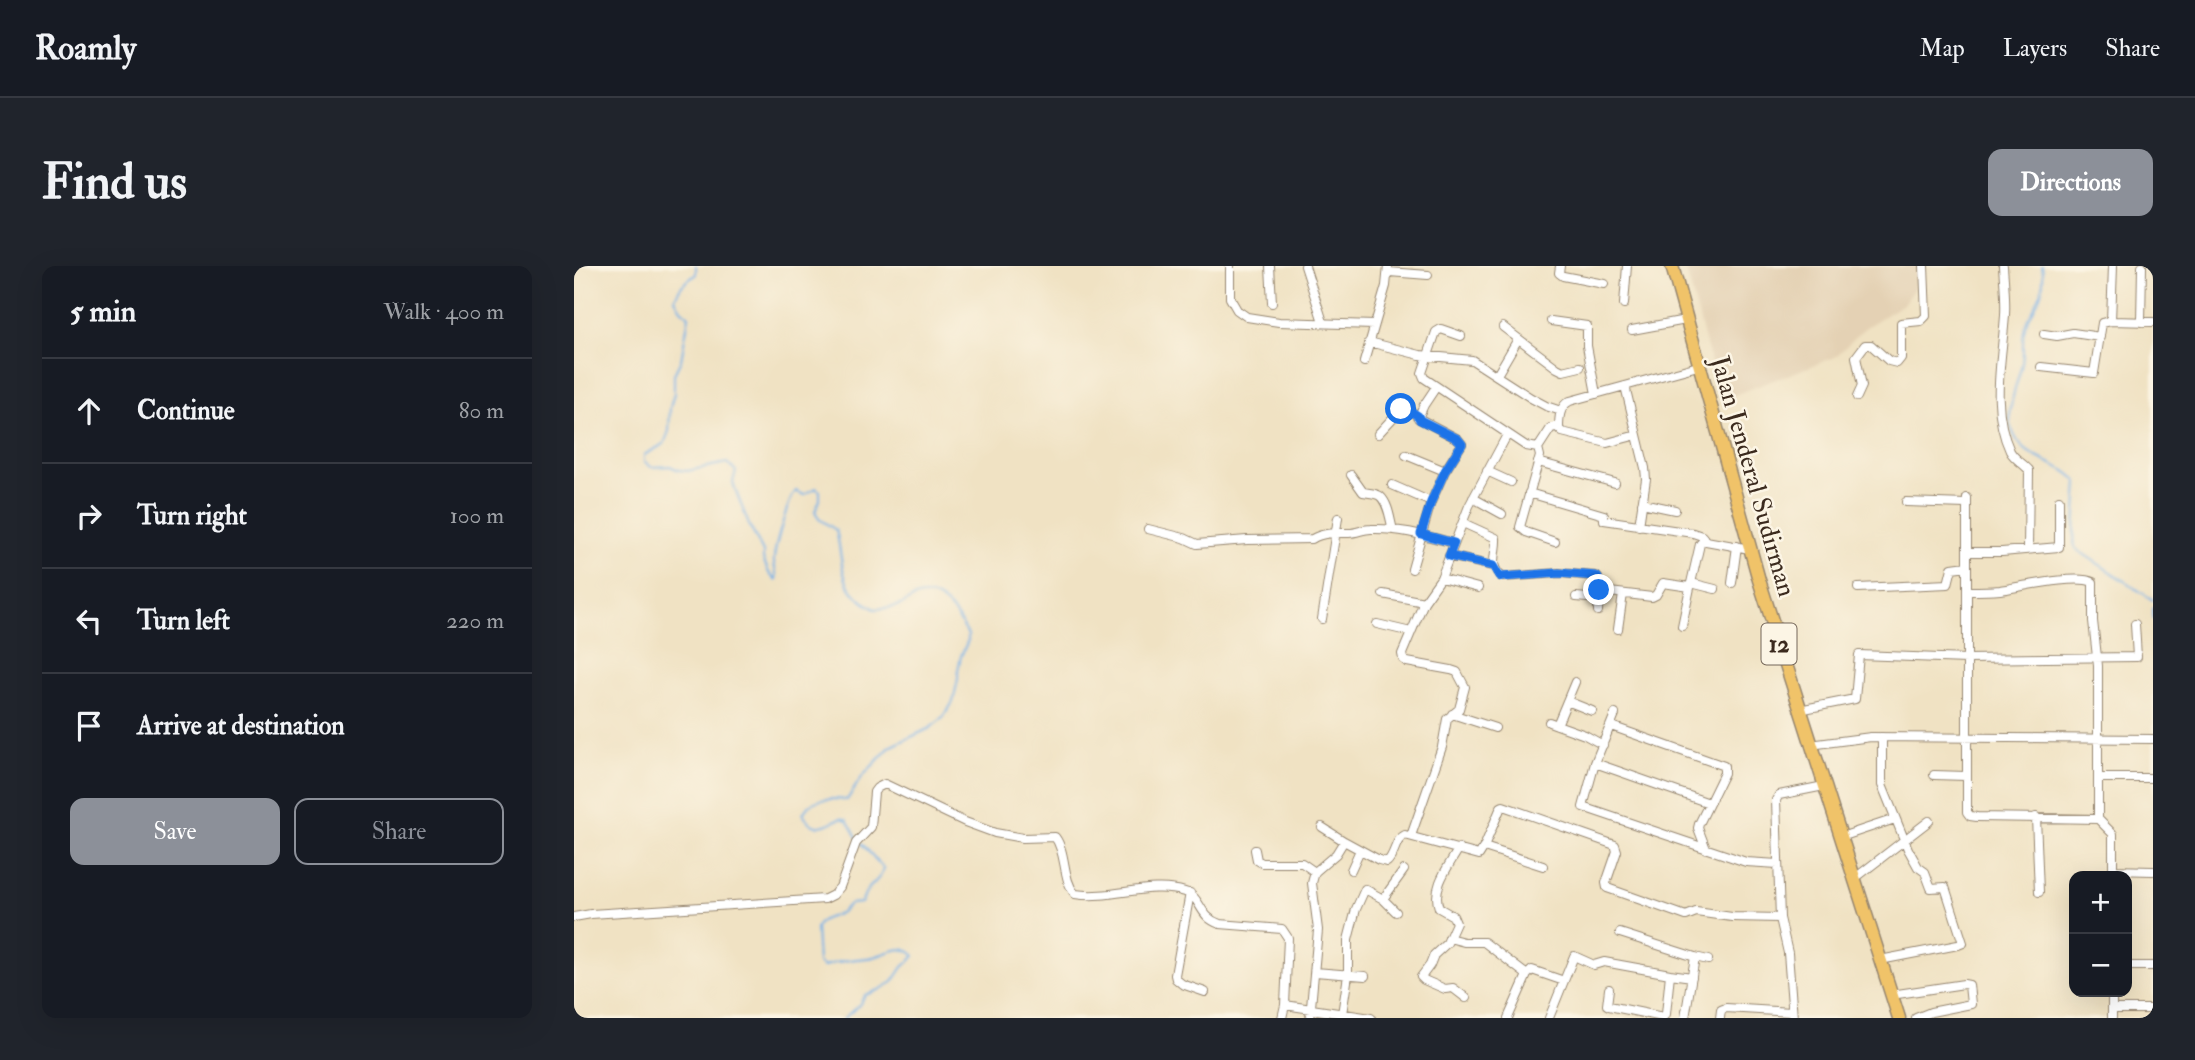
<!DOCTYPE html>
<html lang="en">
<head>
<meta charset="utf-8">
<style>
	:root { --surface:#171b24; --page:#20242c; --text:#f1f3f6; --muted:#9ea1a6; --line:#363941; --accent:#8c9099 }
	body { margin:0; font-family:"IM FELL Double Pica",serif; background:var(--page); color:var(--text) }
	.controls { position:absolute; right:21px; bottom:21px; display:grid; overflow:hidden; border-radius:14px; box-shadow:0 7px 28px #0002 }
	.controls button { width:63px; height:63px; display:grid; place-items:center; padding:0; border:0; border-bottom:2px solid var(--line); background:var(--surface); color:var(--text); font:35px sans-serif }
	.stop { position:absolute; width:21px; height:21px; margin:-16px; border:5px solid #1a73e8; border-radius:50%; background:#fff }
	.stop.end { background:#1a73e8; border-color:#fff; box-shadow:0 2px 7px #0008 }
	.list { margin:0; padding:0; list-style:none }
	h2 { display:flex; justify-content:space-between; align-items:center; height:91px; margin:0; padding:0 28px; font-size:30px }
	h2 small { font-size:23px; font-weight:400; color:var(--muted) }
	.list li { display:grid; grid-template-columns:46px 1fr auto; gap:21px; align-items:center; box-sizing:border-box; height:105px; padding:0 28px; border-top:2px solid var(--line) }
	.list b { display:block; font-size:26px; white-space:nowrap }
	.list em { font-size:23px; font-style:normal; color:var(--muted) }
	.actions { display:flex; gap:14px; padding:21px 28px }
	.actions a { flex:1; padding:16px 0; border:2px solid var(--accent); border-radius:14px; text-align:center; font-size:24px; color:var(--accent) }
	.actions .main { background:var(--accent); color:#fff }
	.icon { flex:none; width:38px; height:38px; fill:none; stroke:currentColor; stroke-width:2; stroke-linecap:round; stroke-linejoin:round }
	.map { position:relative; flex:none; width:1579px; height:752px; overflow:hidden; border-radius:14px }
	header { display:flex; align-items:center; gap:42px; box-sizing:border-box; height:98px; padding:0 35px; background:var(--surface); border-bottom:2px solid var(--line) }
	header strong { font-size:33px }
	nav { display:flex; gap:38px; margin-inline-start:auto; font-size:24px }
	.intro { display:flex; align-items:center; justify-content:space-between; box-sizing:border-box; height:168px; padding:0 42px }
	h1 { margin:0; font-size:49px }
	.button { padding:18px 32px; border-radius:14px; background:var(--accent); color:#fff; font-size:24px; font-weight:700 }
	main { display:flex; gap:42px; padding:0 42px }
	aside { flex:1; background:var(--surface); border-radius:14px; box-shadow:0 7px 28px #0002 }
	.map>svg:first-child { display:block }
</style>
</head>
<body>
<header>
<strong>Roamly</strong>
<nav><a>Map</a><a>Layers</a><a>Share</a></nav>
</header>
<div class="intro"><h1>Find us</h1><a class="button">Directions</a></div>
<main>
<aside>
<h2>5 min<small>Walk · 400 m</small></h2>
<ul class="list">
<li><svg class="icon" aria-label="ahead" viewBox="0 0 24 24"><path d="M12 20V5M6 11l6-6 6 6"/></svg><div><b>Continue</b></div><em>80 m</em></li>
<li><svg class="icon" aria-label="right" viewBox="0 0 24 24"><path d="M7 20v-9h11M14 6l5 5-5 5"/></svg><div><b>Turn right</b></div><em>100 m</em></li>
<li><svg class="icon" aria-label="left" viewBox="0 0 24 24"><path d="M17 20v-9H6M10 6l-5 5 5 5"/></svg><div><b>Turn left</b></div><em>220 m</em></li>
<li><svg class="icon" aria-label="arrive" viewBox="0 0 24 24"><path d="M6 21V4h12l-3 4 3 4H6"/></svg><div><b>Arrive at destination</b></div></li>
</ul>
<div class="actions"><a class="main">Save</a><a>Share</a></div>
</aside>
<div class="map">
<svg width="1579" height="752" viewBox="0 0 1579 752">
	<rect width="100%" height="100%" fill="#fcf5e5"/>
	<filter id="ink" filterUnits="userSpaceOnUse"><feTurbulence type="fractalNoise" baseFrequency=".0143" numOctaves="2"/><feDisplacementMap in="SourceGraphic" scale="14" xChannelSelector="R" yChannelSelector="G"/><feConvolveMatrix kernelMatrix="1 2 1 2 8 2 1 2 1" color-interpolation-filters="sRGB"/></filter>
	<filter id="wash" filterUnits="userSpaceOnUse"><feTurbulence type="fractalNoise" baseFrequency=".00686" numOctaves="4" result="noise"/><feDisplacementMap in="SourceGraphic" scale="28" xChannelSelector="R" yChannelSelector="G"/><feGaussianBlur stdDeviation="1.57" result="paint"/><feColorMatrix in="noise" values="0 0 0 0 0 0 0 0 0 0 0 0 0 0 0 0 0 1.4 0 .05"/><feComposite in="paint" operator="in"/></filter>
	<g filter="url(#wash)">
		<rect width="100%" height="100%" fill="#f0e2c3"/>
		<path fill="#e4d1b4" d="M1111,0H1346V14L1329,38L1292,61L1261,91L1147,134Z"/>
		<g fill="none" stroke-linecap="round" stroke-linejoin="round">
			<path stroke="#76b1e7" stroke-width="2" d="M122,0V9C111,15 105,21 101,33L107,43L115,50L107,94L100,108V127L96,142L95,165L90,178L70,189V195L77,201L96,200L105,204L113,205L153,197L162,205L159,216L161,223L175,259L189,286V293L195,307L202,315C204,307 199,301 200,293C201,280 214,233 222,225L230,229L242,222L246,225V234L241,245L245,253L262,264C271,300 262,322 301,343C310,342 320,342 329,338C334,335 338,332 344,330C368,323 384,351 394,369V374L387,390L384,404V413L379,436L369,452L356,462L316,481L287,512L273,534C257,532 236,531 229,548C241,568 250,559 267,552L273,554L284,573
				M1468,0C1472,21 1466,32 1456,50C1454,55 1451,60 1450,65C1448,75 1450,86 1448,97C1443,122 1427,150 1443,174C1457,196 1488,196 1504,216L1500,277L1502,283L1579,334
				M1579,342V353
				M270,752L285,739L291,729L305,724L319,716L329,701L341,690C327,674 310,691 293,692C277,693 264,695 249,701L244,697L242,662C248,650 256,653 266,647C270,644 272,641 275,638L287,637C289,633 290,630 292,626C298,617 306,614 310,603L287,577"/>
		</g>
	</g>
	<g filter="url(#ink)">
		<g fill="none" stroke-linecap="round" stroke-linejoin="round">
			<defs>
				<path id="minor" d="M656,0V32L663,44L673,51L705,56L800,59
					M696,0L698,37
					M731,0L749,56
					M986,0L985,7L989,10L1030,18
					M1429,0C1430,16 1432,33 1431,49C1428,94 1416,142 1436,185C1440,193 1449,197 1455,204L1454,283
					M1539,0L1537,55L1579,56
					M815,6L854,9
					M1050,38L1053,0
					M977,55L1013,60V80L1022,128
					M1567,56L1568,0
					M929,61L983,102L989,105L1006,101
					M1058,64L1112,54
					M1470,68L1483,70L1499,67L1526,71
					M887,70L867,63L862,66L848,107L850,112L952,180L964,182L977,162L985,160
					M795,76L846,89L898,94L957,132L972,140L987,145
					M790,96L812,20L814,0
					M1467,101L1520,107L1528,57L1537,55
					M923,109L944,73
					M1051,120L1071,202L1072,213L1065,260
					M1283,131L1288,120L1282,91L1291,79H1297L1315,95L1323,97L1327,92V57L1347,55L1352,50L1350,0
					M804,168L828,142H832L844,150
					M1063,169L1033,177L988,166L985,163C985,153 985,140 996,135L1124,100
					M964,182L966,190L946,261L952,266L981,276
					M832,189L871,205
					M964,196L1041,217
					M913,205L937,216
					M777,209L789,226C794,227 802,227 806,230C815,238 816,254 819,264
					M818,219L857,236
					M955,227L1030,249V254L1119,267L1128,270L1132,275L1176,283
					M899,232L928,248
					M1393,232V546L1396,550L1403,551L1524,553L1539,568V610
					M1332,236L1392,238
					M1068,237L1101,244
					M889,257L922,272C923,287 914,300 928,311L985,307L1022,310L1024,312V323L1027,325L1078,331L1082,329L1089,317L1116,321
					M574,263L610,272L623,278L673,274L738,273C749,266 763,267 775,267C783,267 789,263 797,263C826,262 853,270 880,277
					M1393,286H1428L1485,281V234
					M875,290L919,300
					M838,303L857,236L871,205L888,178L884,173L844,152L850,139L862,121
					M867,312L904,322
					M1117,317L1126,278L1129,275H1132
					M1158,317L1163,280
					M1284,322L1374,318L1378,302L1393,300
					M1393,325C1404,325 1416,325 1426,324C1447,321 1502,308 1519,316V355L1524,400V553
					M809,328L850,336
					M1002,331L1025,333
					M1024,345L1025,328
					M748,353L764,252
					M803,358L837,366
					M1108,360L1117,317L1141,323
					M1044,363L1049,328
					M993,435L1018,445
					M1225,444L1281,433L1285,389L1393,393L1563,391L1561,358
					M878,448L921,462
					M1041,448L1021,497L1009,541L1172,596L1204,598
					M975,456L1011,469L1029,479
					M983,459L1001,416
					M1037,460L1150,500V507L1125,558L1124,562L1132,583
					M1236,479L1297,471L1579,473
					M1021,497L1135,537
					M1360,509L1392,510
					M1524,512H1579
					M1462,551L1465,626
					M748,561L770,575
					M837,570L868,481L873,453L885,443L891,421L883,406L877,404L833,396L829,393L828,388L850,336L867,312L895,240L933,169
					M1267,571L1321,553
					M910,581L927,541L929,540L1041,579L1043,585L1032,617L1033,622L1036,623L1112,650L1122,646L1158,651L1206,652
					M885,582C875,600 857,621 865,642L879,650L882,657L873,677L860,689L856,699L847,711L850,714L871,723L879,722L892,732
					M681,584L683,594L688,597H728L741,606L738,617L744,664L736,752
					M777,604L786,584
					M1539,604L1579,605
					M741,606L762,588L770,575L805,594L813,596C822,588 820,574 831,569L905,589L910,581L969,600
					M1280,613L1355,555
					M616,627L601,709L602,713L608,718L631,726
					M809,633L830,604
					M0,651L17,648L251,633L259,629L266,621L282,577L297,561L300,526L303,522L311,518L391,556L421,567L449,572L481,571C493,587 488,613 501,628C537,634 576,615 611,626C628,631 624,651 646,658L708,663L714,672L711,739L797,752
					M1046,667L1121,691L1111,752
					M875,672L890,676H910L953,709
					M1121,691L1134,694
					M1306,694L1384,679L1389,677L1371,621L1357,622L1351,606L1344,601L1334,583L1308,519V471
					M1553,700H1579
					M741,706L791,710
					M1096,708L1118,711
					M1538,726V752
					M1317,729L1390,718L1395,719L1397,738L1357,746L1342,752
					M1538,743H1579
					M768,748L774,709V674L782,643L791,623L809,633L822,646
					M708,752L711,739
					M934,752L953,709L958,704L990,715
					M975,752L1000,690L1020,699L1030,696L1096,708L1092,748L1089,751L1035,740L1033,739L1035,723
					M1146,752L1147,744L1152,742L1218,746
					M1219,752L1214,687L1206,652L1202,534L1205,529L1250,520"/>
				<path id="trunk" d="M1098,0L1185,314L1325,752"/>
			</defs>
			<use href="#minor" stroke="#968670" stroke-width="10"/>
			<use href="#trunk" stroke="#968670" stroke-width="15"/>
			<use href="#minor" stroke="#fff" stroke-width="8"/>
			<use href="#trunk" stroke="#f0c369" stroke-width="12"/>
		</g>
	</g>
	<g fill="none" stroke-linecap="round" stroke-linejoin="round" filter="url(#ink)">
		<path stroke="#1a73e8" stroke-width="9" d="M827,143L832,142L844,150L846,154L884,173L888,178L871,205L857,236L847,268L880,277L875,290L919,300L925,310L928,311L985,307L1022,310L1024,312L1025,324"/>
	</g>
	<g text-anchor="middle" stroke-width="5" stroke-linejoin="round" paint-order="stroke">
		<rect fill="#fcf5e5" stroke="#75675a" stroke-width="2" x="1187.5" y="357.5" width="35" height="41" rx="5"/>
		<g font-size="24" font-weight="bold" fill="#3b2a1e">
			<text x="1205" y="386">12</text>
		</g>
		<g font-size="26" fill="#3b2a1e" stroke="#fcf5e5">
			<text transform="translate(1180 210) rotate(74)" y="9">Jalan Jenderal Sudirman</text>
		</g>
	</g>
</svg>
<div class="controls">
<button>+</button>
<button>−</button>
</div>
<div class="stop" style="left:827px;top:143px"></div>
<div class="stop end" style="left:1025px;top:324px"></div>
</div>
</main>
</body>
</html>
